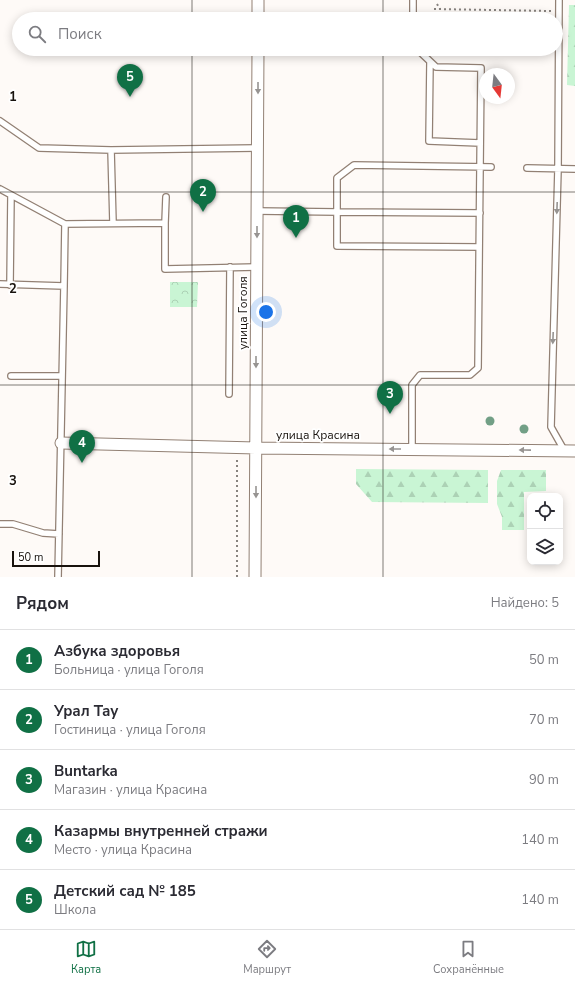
<!DOCTYPE html>
<html lang="ru">
<head>
<meta charset="utf-8">
<style>
	:root { --surface:#fff; --page:#f7f7f7; --text:#2b2b33; --muted:#7c7c81; --line:#e1e1e2; --accent:#107045 }
	body { margin:0; font-family:"Nunito Sans",sans-serif; background:var(--page); color:var(--text) }
	.controls { position:absolute; right:12px; bottom:12px; display:grid; overflow:hidden; border-radius:8px; box-shadow:0 2px 10px #0003 }
	.controls button { width:36px; height:36px; display:grid; place-items:center; padding:0; border:0; border-bottom:1px solid var(--line); background:var(--surface); color:var(--text); font:20px sans-serif }
	.compass { position:absolute; left:479px; top:68px; width:36px; height:36px; border-radius:50%; background:var(--surface); box-shadow:0 2px 10px #0003; rotate:165deg }
	.scale { position:absolute; left:12px; bottom:10px; width:88px; box-sizing:border-box; padding-left:4px; border:2px solid #18120d; border-top:0; font-size:11px; line-height:14px; white-space:nowrap; color:#18120d; -webkit-text-stroke:3px #fff; paint-order:stroke }
	.you { position:absolute; left:266px; top:312px; width:14px; height:14px; margin:-10px; border:3px solid #fff; border-radius:50%; background:#1a73e8; box-shadow:0 0 0 6px #1a73e833 }
	.badge { display:grid; place-items:center; width:26px; height:26px; border-radius:50%; background:var(--accent); color:#fff; font-size:13px; font-weight:700 }
	.pin { position:absolute; translate:-50% -33px; filter:drop-shadow(0 1px 2px #0008) }
	.pin::after { content:''; position:absolute; top:21px; width:14px; height:12px; background:inherit; clip-path:polygon(0 0,100% 0,50% 100%) }
	.list { margin:0; padding:0; list-style:none }
	h2 { display:flex; justify-content:space-between; align-items:center; height:52px; margin:0; padding:0 16px; font-size:17px }
	h2 small { font-size:13px; font-weight:400; color:var(--muted) }
	.list li { display:grid; grid-template-columns:26px 1fr auto; gap:12px; align-items:center; box-sizing:border-box; height:60px; padding:0 16px; border-top:1px solid var(--line) }
	.list b { display:block; font-size:15px; white-space:nowrap }
	.list p { margin:0; font-size:13px; white-space:nowrap; color:var(--muted) }
	.list em { font-size:13px; font-style:normal; color:var(--muted) }
	.icon { flex:none; width:22px; height:22px; fill:none; stroke:currentColor; stroke-width:2; stroke-linecap:round; stroke-linejoin:round }
	.map { position:relative; flex:none; width:575px; height:577px; overflow:hidden }
	.search { position:absolute; background:var(--surface); box-shadow:0 2px 10px #0003; left:12px; right:12px; top:12px; height:44px; display:flex; align-items:center; gap:10px; box-sizing:border-box; padding:0 14px; border-radius:22px; color:var(--muted); font-size:15px }
	.sheet { height:352px; background:var(--surface) }
	nav { display:flex; justify-content:space-around; align-items:center; box-sizing:border-box; height:56px; border-top:1px solid var(--line); background:var(--surface); font-size:11px; color:var(--muted) }
	nav a { display:grid; justify-items:center; gap:2px }
	nav .on { color:var(--accent) }
	.map>svg:first-child { display:block }
</style>
</head>
<body>
<div class="map">
<svg width="575" height="577" viewBox="0 0 575 577">
	<defs>
		<pattern id="forest-firs" width="22" height="20" patternUnits="userSpaceOnUse"><rect width="22" height="20" fill="#c9f5d4"/><path d="M5 1l3.5 6h-7zM16 11l3.5 6h-7z" fill="#acd1b5"/></pattern>
		<pattern id="park-crowns" width="20" height="18" patternUnits="userSpaceOnUse"><rect width="20" height="18" fill="#c9f5d4"/><path d="M2 6a3 3 0 1 1 6 0M12 15a3 3 0 1 1 6 0" fill="none" stroke="#acd1b5"/></pattern>
	</defs>
	<rect width="100%" height="100%" fill="#fefaf7"/>
	<path fill="url(#forest-firs)" d="M569,5H575V86L567,85Z
		M356,469L488,470V503L372,502L356,484Z
		M501,470H546V491L524,492V530H502V517L497,504V481Z"/>
	<path fill="url(#park-crowns)" d="M170,282H198L197,307H170Z"/>
	<g fill="none" stroke-linecap="round" stroke-linejoin="round">
		<defs>
			<path id="service" d="M413,0V19
				M559,0L558,169L551,427L564,450
				M430,62L429,141L480,143
				M0,121L39,148L111,150L257,148
				M111,150L113,223
				M527,168L575,169
				M0,189L65,224L165,223V269L257,267
				M257,211L337,212V246L479,247
				M480,213L337,212V178L354,165L491,167
				M165,223L166,197
				M0,284L64,286L58,577
				M10,285L11,195
				M64,286L65,224
				M11,376H62
				M229,394L230,267
				M412,449V385L420,375H470L478,368L481,68L436,67L417,49
				M0,524H13L43,533L59,534"/>
			<path id="minor" d="M258,19V0
				M61,443L256,448L575,451
				M255,577L258,49"/>
		</defs>
		<use href="#service" stroke="#928074" stroke-width="8"/>
		<use href="#minor" stroke="#928074" stroke-width="13"/>
		<path stroke="#88837f" stroke-width="2" stroke-dasharray="2 3" stroke-linecap="butt" d="M437,4L440,9
			M434,9L551,11
			M237,577V458"/>
		<use href="#service" stroke="#fff" stroke-width="5.5"/>
		<use href="#minor" stroke="#fff" stroke-width="11"/>
	</g>
	<g fill="#729f86">
		<circle cx="490" cy="421" r="4.5"/>
		<circle cx="524" cy="429" r="4.5"/>
	</g>
	<defs><path id="oneway-solid" d="M-6-.8H1V-3.2L6.5 0L1 3.2V.8H-6Z"/></defs>
	<g fill="#979492">
		<use href="#oneway-solid" transform="translate(258 88) rotate(90)"/>
		<use href="#oneway-solid" transform="translate(557 208) rotate(92)"/>
		<use href="#oneway-solid" transform="translate(257 232) rotate(90)"/>
		<use href="#oneway-solid" transform="translate(553 338) rotate(92)"/>
		<use href="#oneway-solid" transform="translate(256 362) rotate(90)"/>
		<use href="#oneway-solid" transform="translate(395 449) rotate(-180)"/>
		<use href="#oneway-solid" transform="translate(525 450) rotate(-179)"/>
		<use href="#oneway-solid" transform="translate(256 492) rotate(90)"/>
	</g>
	<path fill="none" stroke="#18120d" stroke-width="1" stroke-opacity="0.55" d="M192,0V19M383,0V19M192,49V577M383,49V577M0,192H575M0,385H575"/>
	<g text-anchor="middle" stroke-width="3.5" stroke-linejoin="round" paint-order="stroke">
		<g font-size="12" fill="#18120d" stroke="#fff">
			<text transform="translate(243 313) rotate(-90)" y="4">улица Гоголя</text>
			<text x="318" y="439">улица Красина</text>
		</g>
	</g>
	<g font-size="13" text-anchor="middle" font-weight="bold" fill="#18120d" stroke="#fff" stroke-width="3.5" stroke-linejoin="round" paint-order="stroke">
		<text x="13" y="101">1</text>
		<text x="13" y="293">2</text>
		<text x="13" y="485">3</text>
	</g>
</svg>
<div class="controls">
<button><svg class="icon" aria-label="locate" viewBox="0 0 24 24"><circle cx="12" cy="12" r="6"/><path d="M12 2v4M12 18v4M2 12h4M18 12h4"/></svg></button>
<button><svg class="icon" aria-label="layers" viewBox="0 0 24 24"><path d="M12 4l9 5-9 5-9-5zM3 14l9 5 9-5"/></svg></button>
</div>
<svg class="compass" viewBox="-18 -18 36 36"><path d="M0-13l5 13h-10z" fill="#e53935"/><path d="M0 13l5-13h-10z" fill="#7c7c81"/></svg>
<div class="scale">50 m</div>
<div class="you"></div>
<div class="pin badge" style="left:296px;top:238px">1</div>
<div class="pin badge" style="left:203px;top:212px">2</div>
<div class="pin badge" style="left:390px;top:414px">3</div>
<div class="pin badge" style="left:82px;top:463px">4</div>
<div class="pin badge" style="left:130px;top:97px">5</div>
<div class="search"><svg class="icon" aria-label="search" viewBox="0 0 24 24"><circle cx="10" cy="10" r="6"/><path d="M15 15l6 6"/></svg>Поиск</div>
</div>
<section class="sheet">
<h2>Рядом<small>Найдено: 5</small></h2>
<ul class="list">
<li><span class="badge">1</span><div><b>Азбука здоровья</b><p>Больница · улица Гоголя</p></div><em>50 m</em></li>
<li><span class="badge">2</span><div><b>Урал Тау</b><p>Гостиница · улица Гоголя</p></div><em>70 m</em></li>
<li><span class="badge">3</span><div><b>Buntarka</b><p>Магазин · улица Красина</p></div><em>90 m</em></li>
<li><span class="badge">4</span><div><b>Казармы внутренней стражи</b><p>Место · улица Красина</p></div><em>140 m</em></li>
<li><span class="badge">5</span><div><b>Детский сад № 185</b><p>Школа</p></div><em>140 m</em></li>
</ul>
</section>
<nav>
<a class="on"><svg class="icon" aria-label="map" viewBox="0 0 24 24"><path d="M3 6l6-2 6 2 6-2v14l-6 2-6-2-6 2zM9 4v14M15 6v14"/></svg>Карта</a>
<a><svg class="icon" aria-label="directions" viewBox="0 0 24 24"><path d="M12 3l9 9-9 9-9-9zM9 14v-3h6M13 9l2 2-2 2"/></svg>Маршрут</a>
<a><svg class="icon" aria-label="saved" viewBox="0 0 24 24"><path d="M7 4h10v16l-5-4-5 4z"/></svg>Сохранённые</a>
</nav>
</body>
</html>
